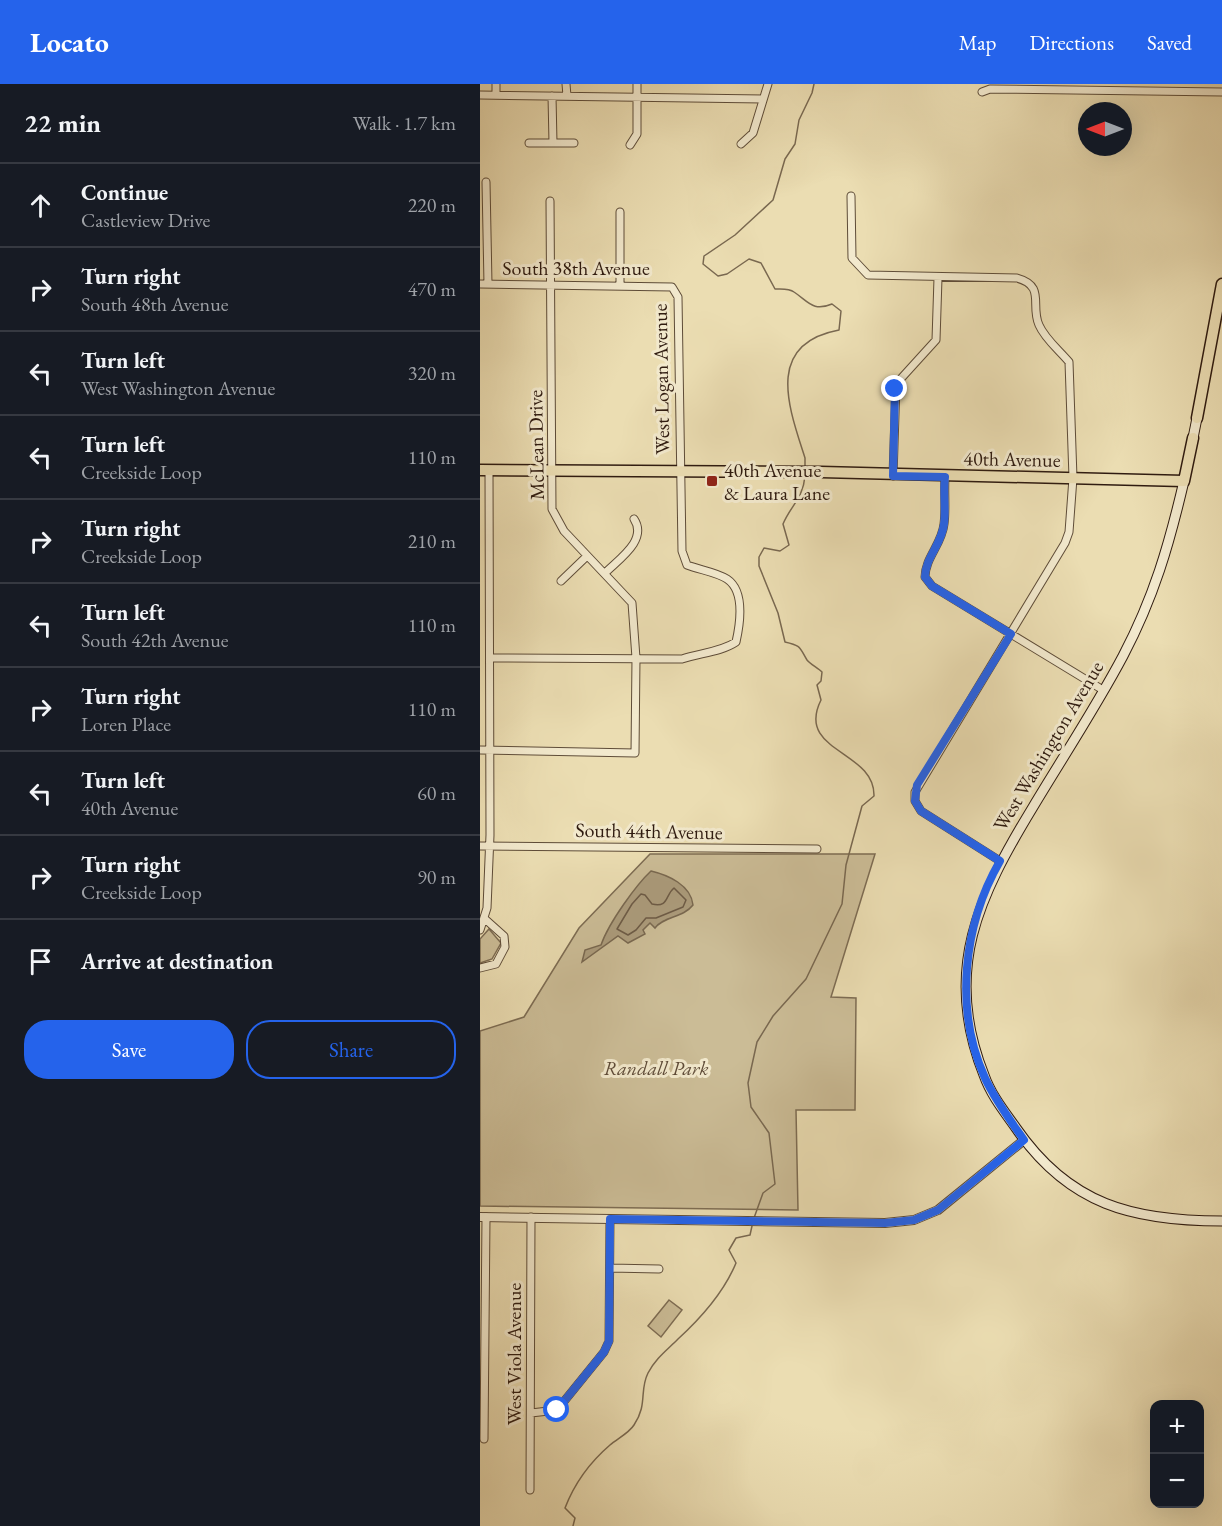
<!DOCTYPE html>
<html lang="en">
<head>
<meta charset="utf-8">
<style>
	:root { --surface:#171b24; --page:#20242c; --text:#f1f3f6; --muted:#9ea1a6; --line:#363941; --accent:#2563eb }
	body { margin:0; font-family:"EB Garamond",serif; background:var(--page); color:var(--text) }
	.controls { position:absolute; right:18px; bottom:18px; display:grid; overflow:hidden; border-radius:12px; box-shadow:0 6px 24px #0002 }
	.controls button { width:54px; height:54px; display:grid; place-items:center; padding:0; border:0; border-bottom:2px solid var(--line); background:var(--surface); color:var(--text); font:30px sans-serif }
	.compass { position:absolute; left:598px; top:18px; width:54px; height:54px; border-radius:50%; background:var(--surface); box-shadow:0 6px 24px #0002; rotate:270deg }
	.stop { position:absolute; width:18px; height:18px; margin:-14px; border:4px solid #2563eb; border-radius:50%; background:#fff }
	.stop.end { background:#2563eb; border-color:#fff; box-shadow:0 2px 6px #0008 }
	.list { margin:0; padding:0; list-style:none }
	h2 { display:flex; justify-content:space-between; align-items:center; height:78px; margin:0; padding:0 24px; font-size:26px }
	h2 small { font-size:20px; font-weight:400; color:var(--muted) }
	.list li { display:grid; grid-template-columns:39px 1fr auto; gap:18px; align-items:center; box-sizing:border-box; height:84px; padding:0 24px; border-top:2px solid var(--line) }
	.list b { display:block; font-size:22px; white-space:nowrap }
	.list p { margin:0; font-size:20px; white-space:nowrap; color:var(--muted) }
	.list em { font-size:20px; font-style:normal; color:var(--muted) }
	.actions { display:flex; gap:12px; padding:18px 24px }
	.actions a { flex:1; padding:14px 0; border:2px solid var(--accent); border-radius:24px; text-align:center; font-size:21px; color:var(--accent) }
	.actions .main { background:var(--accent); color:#fff }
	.icon { flex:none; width:33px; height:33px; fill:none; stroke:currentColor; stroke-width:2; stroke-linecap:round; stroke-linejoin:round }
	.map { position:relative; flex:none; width:742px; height:1442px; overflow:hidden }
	header { display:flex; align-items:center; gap:36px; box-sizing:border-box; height:84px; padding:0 30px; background:var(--accent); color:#fff }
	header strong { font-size:28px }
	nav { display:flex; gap:33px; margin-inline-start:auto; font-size:21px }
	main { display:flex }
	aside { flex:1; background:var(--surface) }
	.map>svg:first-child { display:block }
</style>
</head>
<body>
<header>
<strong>Locato</strong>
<nav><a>Map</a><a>Directions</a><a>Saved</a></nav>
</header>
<main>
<aside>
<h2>22 min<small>Walk · 1.7 km</small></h2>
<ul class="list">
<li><svg class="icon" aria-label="ahead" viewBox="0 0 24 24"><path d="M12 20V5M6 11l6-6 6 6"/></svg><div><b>Continue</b><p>Castleview Drive</p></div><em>220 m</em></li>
<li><svg class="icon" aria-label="right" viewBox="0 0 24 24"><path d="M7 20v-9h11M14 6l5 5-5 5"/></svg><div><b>Turn right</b><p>South 48th Avenue</p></div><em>470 m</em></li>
<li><svg class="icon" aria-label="left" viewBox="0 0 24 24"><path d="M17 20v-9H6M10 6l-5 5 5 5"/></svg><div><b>Turn left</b><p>West Washington Avenue</p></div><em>320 m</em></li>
<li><svg class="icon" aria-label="left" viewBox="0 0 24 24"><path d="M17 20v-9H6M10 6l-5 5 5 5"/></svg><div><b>Turn left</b><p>Creekside Loop</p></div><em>110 m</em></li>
<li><svg class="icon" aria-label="right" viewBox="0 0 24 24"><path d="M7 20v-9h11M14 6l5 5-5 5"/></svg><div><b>Turn right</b><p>Creekside Loop</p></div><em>210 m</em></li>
<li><svg class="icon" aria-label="left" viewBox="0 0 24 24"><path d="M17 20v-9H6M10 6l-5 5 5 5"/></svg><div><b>Turn left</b><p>South 42th Avenue</p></div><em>110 m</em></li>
<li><svg class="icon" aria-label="right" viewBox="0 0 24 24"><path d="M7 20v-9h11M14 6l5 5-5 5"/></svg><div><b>Turn right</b><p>Loren Place</p></div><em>110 m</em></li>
<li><svg class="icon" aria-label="left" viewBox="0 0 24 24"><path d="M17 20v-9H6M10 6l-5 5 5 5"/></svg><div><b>Turn left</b><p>40th Avenue</p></div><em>60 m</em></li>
<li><svg class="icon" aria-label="right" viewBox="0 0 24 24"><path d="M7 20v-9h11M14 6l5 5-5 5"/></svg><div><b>Turn right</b><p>Creekside Loop</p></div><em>90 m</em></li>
<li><svg class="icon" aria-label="arrive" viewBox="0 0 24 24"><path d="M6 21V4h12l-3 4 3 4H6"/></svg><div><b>Arrive at destination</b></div></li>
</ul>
<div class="actions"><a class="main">Save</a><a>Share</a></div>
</aside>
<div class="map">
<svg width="742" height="1442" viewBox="0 0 742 1442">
	<rect width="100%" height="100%" fill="#ebddb2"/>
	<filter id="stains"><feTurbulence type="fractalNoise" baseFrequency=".00333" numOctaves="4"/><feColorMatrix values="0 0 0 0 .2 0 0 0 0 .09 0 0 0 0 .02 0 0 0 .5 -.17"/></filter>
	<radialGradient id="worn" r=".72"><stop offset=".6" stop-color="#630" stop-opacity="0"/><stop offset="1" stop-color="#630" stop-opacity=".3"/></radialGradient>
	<path fill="#cbbc96" stroke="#7d6c53" stroke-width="1.5" d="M170,770H395L351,913L376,914L375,1026H316L318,1126L0,1122V947L44,933L99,844Z
		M9,845L21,859L12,875L0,879V855Z
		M189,1216L202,1226L181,1253L168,1242Z"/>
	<path fill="#ab9b7b" stroke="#796850" stroke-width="1.5" d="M171,787C188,791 211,801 213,821C203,834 184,832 175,844L170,839L163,846L165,850L148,859L138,852L102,878L105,866L121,861C129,838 157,800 171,787Z"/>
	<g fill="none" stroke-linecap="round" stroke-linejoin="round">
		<path stroke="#6d5b46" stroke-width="1.5" d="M194,804L206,816L203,823L176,834H166L156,846L148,851L137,845L152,820L161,810L165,811L172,820C189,824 185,811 194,804Z"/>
		<path stroke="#796850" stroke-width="1.5" d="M325,384V374C309,324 284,260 359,246L361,227L352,220C333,228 329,218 314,208C309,204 301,205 295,205L281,179L269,175L247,190L238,192L223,180L224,172L255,151L293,116L305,75L315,60L319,36L332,9L334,0
			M274,1134L283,1109L295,1100L289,1049L271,1023L268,999L277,958L293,932L326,895L362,820L366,781L382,722L394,712C395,666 315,668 341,616L337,601L341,597L342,588C338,584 330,580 327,576C319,563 322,562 305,558L298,529L279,482V473L284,464L300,467L309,461L303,440C311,421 323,415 325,392
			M93,1442L95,1434L85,1424C95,1398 109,1379 130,1361C137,1355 149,1349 154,1341C168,1320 159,1307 168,1289C175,1275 187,1266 198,1255C221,1234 244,1208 256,1179L249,1166L256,1154L270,1151L272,1142"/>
		<defs>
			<path id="minor" d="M86,0L87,12
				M502,8L510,5L742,8
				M0,11L283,15
				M16,11V0
				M72,12L73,59
				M49,59H94
				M261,60L273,49L288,0
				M150,61L157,50V0
				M6,98L8,200
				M371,112L372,174L388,191L537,194C566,202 550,221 559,241C565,255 579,266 589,278L593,394L589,448L585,459L435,708V717L441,727L520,777
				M140,128V201
				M0,200L192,203L198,213L202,467L207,481C220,486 236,488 247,495C265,507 260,540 256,558C241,568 220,569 202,575L10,574
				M413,392L416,300L456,256L458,194
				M465,393C464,408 466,425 464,440C462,460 445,474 445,493L452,502L623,606
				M125,489C139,475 168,456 154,435
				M81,497L107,472
				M0,666L155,669L156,574L152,519L84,447L72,425L70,117
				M0,762L337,765
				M0,846L7,824L10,751L9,386
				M0,884L16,880L25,863L24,852L5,835
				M130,1184L179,1185
				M51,1329L77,1326L124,1268L129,1257L130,1135
				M4,1355L6,1133
				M50,1406L51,1133"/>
			<path id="tertiary" d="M0,1133L405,1139L434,1136L458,1126L544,1056"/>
			<path id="secondary" d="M713,354L717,334
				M704,397C689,461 674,513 643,572C616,623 583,673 553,723C499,812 462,886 504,991C511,1011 524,1027 536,1044C589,1121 653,1137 742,1137"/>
			<path id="primary" d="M717,334L742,200
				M0,386L341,388L704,397L713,354"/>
		</defs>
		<use href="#minor" stroke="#5e4c38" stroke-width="9"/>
		<use href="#tertiary" stroke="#5e4c38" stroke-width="10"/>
		<use href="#secondary" stroke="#2f1b10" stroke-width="11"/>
		<use href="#primary" stroke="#2f1b10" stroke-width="13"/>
		<use href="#minor" stroke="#f2e9cd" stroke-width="7"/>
		<use href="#tertiary" stroke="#f2e9cd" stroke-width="8"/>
		<use href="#secondary" stroke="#f2e9cd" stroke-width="9"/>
		<use href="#primary" stroke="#ebddb2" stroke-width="10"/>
	</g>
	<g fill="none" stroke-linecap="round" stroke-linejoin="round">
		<path stroke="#2563eb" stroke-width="8" d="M77,1326L124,1268L129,1257L130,1135L405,1139L434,1136L458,1126L544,1056C530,1036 515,1016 505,994C474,926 483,841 520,777L441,727L435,717L437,701L531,550L452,502L445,493C445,474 462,460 464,440C466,425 463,408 465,393L413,392L415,305"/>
	</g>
	<rect fill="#8f2418" stroke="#f2e9cd" stroke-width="2" x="226" y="391" width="12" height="12" rx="3"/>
	<g text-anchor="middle" stroke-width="6" stroke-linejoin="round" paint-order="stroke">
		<g font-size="20" fill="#2f1b10" stroke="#f2e9cd">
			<text x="96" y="191">South 38th Avenue</text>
			<text transform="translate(181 295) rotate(-91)" y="7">West Logan Avenue</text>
			<text transform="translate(56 361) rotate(-91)" y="7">McLean Drive</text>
			<text transform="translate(532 375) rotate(1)" y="7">40th Avenue</text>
			<text transform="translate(568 662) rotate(-59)" y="7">West Washington Avenue</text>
			<text transform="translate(169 747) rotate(1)" y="7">South 44th Avenue</text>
			<text transform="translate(34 1270) rotate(-90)" y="7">West Viola Avenue</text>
		</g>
		<g font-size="20" fill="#2f1b10" stroke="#f2e9cd" text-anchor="start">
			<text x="244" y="393">40th Avenue<tspan x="244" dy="23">&amp; Laura Lane</tspan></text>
		</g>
		<g font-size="20" font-style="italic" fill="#5e4b38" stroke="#f2e9cd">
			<text x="176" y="991">Randall Park</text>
		</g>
	</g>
	<rect width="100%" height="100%" filter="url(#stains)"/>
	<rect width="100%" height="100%" fill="url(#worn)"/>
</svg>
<div class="controls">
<button>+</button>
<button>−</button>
</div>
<svg class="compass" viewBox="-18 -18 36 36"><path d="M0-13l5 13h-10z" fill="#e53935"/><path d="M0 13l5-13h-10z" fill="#9ea1a6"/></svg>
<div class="stop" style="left:77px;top:1326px"></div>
<div class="stop end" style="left:415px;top:305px"></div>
</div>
</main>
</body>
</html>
